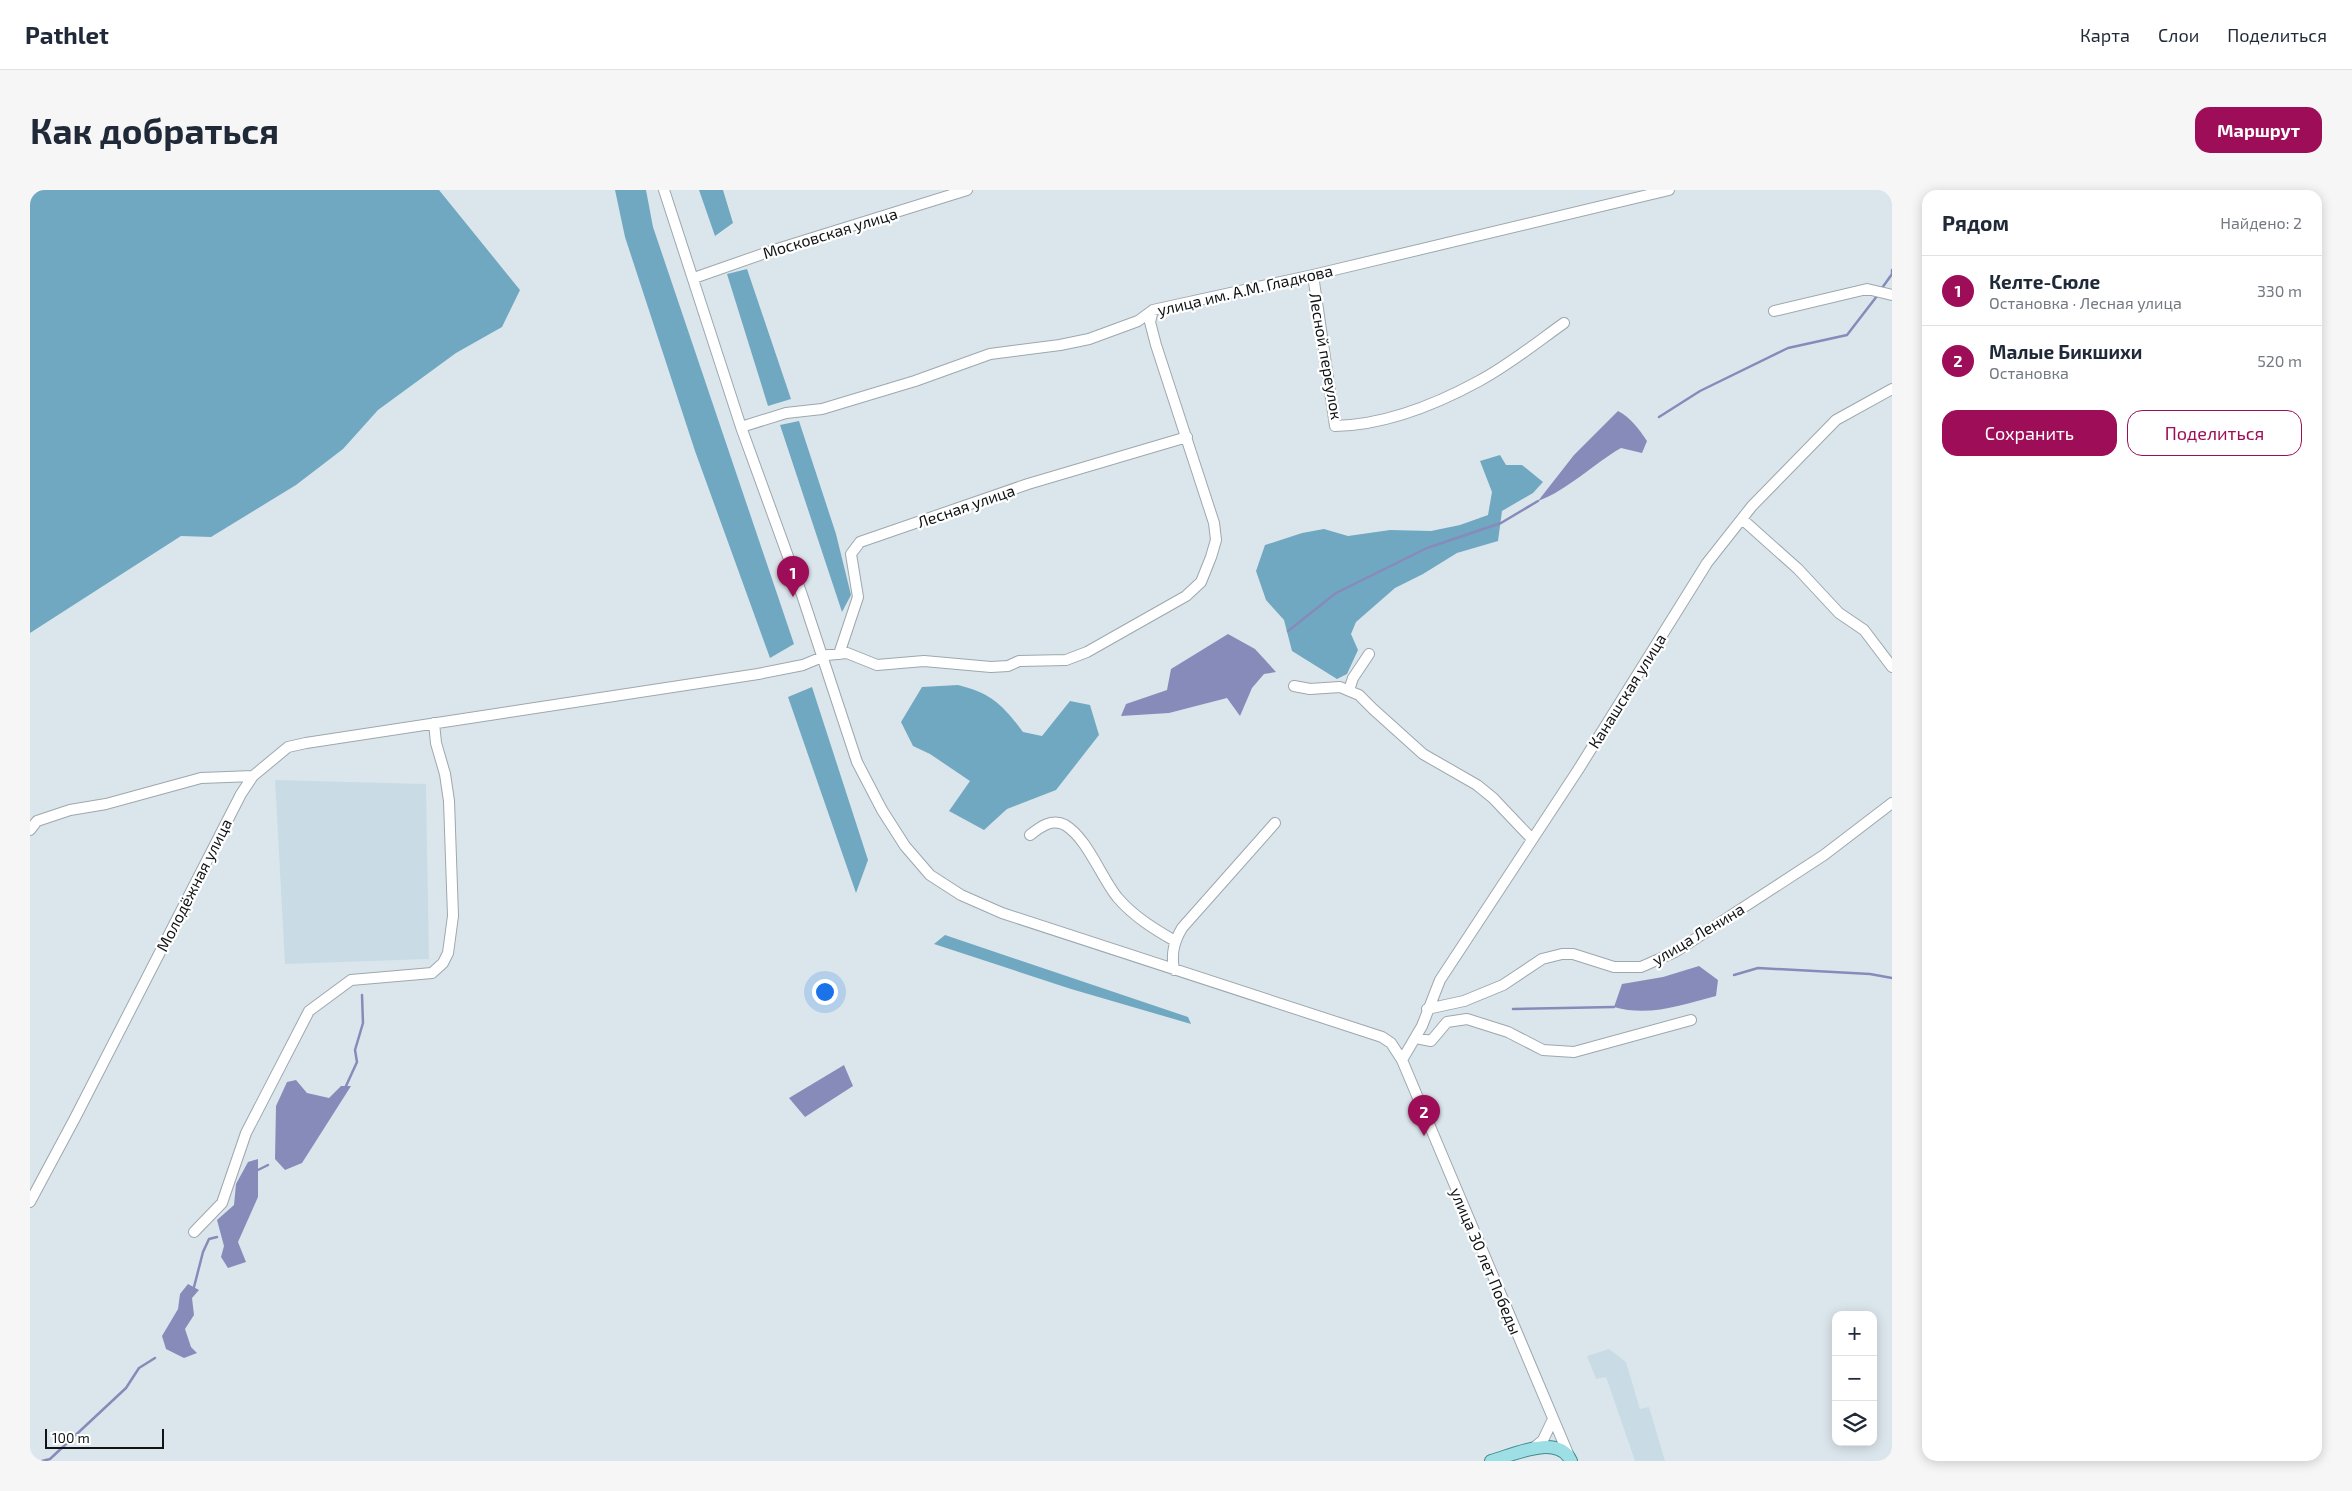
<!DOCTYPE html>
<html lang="ru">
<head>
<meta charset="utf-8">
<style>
	:root { --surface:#fff; --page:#f6f6f7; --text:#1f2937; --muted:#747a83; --line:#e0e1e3; --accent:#9e0d58 }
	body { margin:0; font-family:"Exo 2",sans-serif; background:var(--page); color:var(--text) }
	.controls { position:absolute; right:15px; bottom:15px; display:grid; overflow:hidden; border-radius:10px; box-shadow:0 2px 12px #0003 }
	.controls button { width:45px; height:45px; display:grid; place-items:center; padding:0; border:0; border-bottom:1px solid var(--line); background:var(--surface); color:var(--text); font:25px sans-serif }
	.scale { position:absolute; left:15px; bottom:12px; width:119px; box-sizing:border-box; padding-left:5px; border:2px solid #101416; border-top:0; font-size:14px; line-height:18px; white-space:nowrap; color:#101416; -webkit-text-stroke:4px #fff; paint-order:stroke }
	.you { position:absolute; left:794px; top:801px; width:18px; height:18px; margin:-12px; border:4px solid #fff; border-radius:50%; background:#1a73e8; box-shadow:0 0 0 8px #1a73e833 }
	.badge { display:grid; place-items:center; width:32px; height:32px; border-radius:50%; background:var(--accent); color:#fff; font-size:16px; font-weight:700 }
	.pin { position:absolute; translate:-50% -41px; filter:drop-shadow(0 1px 2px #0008) }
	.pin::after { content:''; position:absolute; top:26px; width:18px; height:15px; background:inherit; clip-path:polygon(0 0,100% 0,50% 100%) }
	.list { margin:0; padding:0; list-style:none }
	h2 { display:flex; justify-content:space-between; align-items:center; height:65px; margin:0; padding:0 20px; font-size:21px }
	h2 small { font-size:16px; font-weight:400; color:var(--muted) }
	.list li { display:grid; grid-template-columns:32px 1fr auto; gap:15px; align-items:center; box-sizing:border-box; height:70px; padding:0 20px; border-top:1px solid var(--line) }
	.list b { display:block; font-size:19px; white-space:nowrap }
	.list p { margin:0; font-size:16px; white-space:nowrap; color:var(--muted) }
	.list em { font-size:16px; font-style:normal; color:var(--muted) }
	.actions { display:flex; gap:10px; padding:15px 20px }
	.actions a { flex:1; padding:11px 0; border:1px solid var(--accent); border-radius:15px; text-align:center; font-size:18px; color:var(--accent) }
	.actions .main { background:var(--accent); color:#fff }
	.icon { flex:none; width:28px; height:28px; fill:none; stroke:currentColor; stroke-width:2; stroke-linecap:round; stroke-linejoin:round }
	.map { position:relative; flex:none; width:1862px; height:1271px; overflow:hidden; border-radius:15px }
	header { display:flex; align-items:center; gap:30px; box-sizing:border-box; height:70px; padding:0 25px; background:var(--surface); border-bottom:1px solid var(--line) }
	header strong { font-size:24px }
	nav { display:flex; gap:28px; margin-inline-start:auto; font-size:18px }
	.intro { display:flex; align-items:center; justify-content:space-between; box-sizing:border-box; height:120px; padding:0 30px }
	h1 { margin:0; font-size:35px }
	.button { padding:12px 22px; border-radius:15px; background:var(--accent); color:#fff; font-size:18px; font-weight:700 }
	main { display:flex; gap:30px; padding:0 30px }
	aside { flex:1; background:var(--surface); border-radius:15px; box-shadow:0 2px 12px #0003 }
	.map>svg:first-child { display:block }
</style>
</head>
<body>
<header>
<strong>Pathlet</strong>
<nav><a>Карта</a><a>Слои</a><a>Поделиться</a></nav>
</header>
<div class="intro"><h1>Как добраться</h1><a class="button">Маршрут</a></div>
<main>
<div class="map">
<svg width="1862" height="1271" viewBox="0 0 1862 1271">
	<rect width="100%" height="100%" fill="#dbe6ec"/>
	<path fill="#c9dce6" d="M245,590L396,594L399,769L255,774Z
		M1579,1159L1596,1172L1610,1219L1619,1217L1635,1271H1605L1576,1187L1566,1189L1557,1166Z"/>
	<path fill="#70a8c2" d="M0,0H409L490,100L472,137L426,163L348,220L313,259L266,295L181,347L151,346L0,443Z
		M585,0H616L623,37L764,454L740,468L665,261L595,47Z
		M669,0H693L703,33L685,46Z
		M717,79L761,209L738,216L697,84Z
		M769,231L806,344L821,405L812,422L750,235Z
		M1470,265L1476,275H1492L1513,292L1503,303L1472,321L1468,351L1427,363L1393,384L1365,398L1326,432L1321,444L1328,460L1317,484L1307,489L1262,461L1254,430L1236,410L1226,381L1235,355L1272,343L1294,339L1318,346L1360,340L1401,341L1430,335L1458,325L1462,302L1450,271Z
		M928,495C961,503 973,515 993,542L1012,546L1040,511L1060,515L1069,545L1026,600L977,619L954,640L919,621L940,591L900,564L883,556L871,532L892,497Z
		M782,497L838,670L826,703L758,507Z
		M915,745L1158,827L1161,834L1041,799L904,754Z"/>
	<path fill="#878bba" d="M1588,221C1600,227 1609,239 1617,251L1612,263L1591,258C1563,274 1538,300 1508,311L1544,265Z
		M1198,444L1225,459L1246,482L1234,484L1222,498L1210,526L1197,508L1139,523L1091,526L1096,514L1137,500L1141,479Z
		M1669,776L1688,790L1686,806C1652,815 1619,827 1584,817L1592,794L1633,787Z
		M814,875L823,896L775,927L759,908Z
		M266,890L277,903L299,908L311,896H321L272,973L255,980L245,969L246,916L257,892Z
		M228,969V1007L208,1052L216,1072L198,1078L191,1067L194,1056L187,1030L204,1015L206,994L218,972Z
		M158,1094L169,1100L162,1108L164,1125L155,1139L161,1157L167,1163L154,1168L136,1159L132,1146L148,1119L150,1104Z"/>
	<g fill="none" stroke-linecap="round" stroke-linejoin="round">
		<path stroke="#878bba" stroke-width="2.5" d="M1852,98L1862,84V80
			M1629,227L1670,201L1758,158L1817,145L1847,106
			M1258,441L1306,403L1397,358L1471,333L1508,311
			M1704,785L1728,778L1840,784L1862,788
			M1483,819L1584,817
			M316,896L327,872L325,860L333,833L332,805
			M228,980L238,975
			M164,1097L173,1062L179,1049L187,1047
			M12,1271L20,1269L96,1198L109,1178L125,1168"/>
		<defs>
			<path id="minor" d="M634,0L711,237L772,405L827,572L852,620L875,656L900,685L931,705L972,723L1352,847L1361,853L1372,870L1539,1266
				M1283,85L1305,236C1356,235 1405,215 1449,191C1479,175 1506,153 1534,133
				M664,88L744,60L937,0
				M1744,121L1837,99L1862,105
				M711,237L756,223L792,219L885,191L960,164L1030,155L1059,149L1108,131L1123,120L1283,85L1639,0
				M1712,329L1768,379L1809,423L1834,440L1862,477
				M809,464L828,407L821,364L830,352L998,294L1157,247
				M1264,496L1280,499L1310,497L1329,505L1343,519L1393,564L1447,595L1463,608L1502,649
				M1319,500L1323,488L1339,464
				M223,586L258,557L276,553L728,484L773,475L797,465L817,463L847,475L894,471L961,477L978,476L989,471L1036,470L1057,462L1156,406L1171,392L1181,367L1186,350L1184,333L1126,155L1120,132L1123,120
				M0,640L7,631L40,620L76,614L171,588L223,586L211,604L45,928L0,1012
				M1000,645C1010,637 1022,628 1035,635C1057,648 1071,687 1087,707C1103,726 1124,739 1145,751
				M1144,780C1141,763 1144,752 1152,738L1245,633
				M1397,819L1434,811L1473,795L1512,769L1532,764H1543L1584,777H1611L1645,762L1794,665L1862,613
				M1386,848L1401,851L1417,832L1437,829L1478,842L1513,860L1544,862L1661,830
				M1372,870L1392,836L1410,790L1548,580L1677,373L1722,316L1806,230L1862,199
				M164,1042L192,1013L216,943L279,821L321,790L402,783L413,773L418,763L423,726L419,611L415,584L406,553L404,533
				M1501,1260L1513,1250L1523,1229"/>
			<path id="major" d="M1461,1271C1483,1265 1528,1243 1541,1271"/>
		</defs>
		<use href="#minor" stroke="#9da8ad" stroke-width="12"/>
		<use href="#major" stroke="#418a90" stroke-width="14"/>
		<use href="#minor" stroke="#fff" stroke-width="10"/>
		<use href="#major" stroke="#9ddfe4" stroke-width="12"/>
	</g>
	<g text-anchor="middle" stroke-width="4.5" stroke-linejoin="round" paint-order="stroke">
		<g font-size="16" fill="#101416" stroke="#fff">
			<text transform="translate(800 43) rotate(-17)" y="6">Московская улица</text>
			<text transform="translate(1215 100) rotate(-13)" y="6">улица им. А.М. Гладкова</text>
			<text transform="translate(1296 166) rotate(80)" y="6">Лесной переулок</text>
			<text transform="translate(936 316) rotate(-19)" y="6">Лесная улица</text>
			<text transform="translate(1597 501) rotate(-58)" y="6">Канашская улица</text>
			<text transform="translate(164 695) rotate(-63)" y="6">Молодёжная улица</text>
			<text transform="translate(1668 744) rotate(-31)" y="6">улица Ленина</text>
			<text transform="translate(1456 1071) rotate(67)" y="6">улица 30 лет Победы</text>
		</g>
	</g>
</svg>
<div class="controls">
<button>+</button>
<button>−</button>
<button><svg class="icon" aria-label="layers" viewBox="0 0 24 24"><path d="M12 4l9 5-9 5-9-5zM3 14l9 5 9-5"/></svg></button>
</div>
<div class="scale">100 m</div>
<div class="you"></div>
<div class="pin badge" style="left:763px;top:407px">1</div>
<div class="pin badge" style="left:1394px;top:946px">2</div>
</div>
<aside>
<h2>Рядом<small>Найдено: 2</small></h2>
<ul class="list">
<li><span class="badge">1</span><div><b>Келте-Сюле</b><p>Остановка · Лесная улица</p></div><em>330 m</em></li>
<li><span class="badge">2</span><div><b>Малые Бикшихи</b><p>Остановка</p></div><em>520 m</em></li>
</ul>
<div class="actions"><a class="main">Сохранить</a><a>Поделиться</a></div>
</aside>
</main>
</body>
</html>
